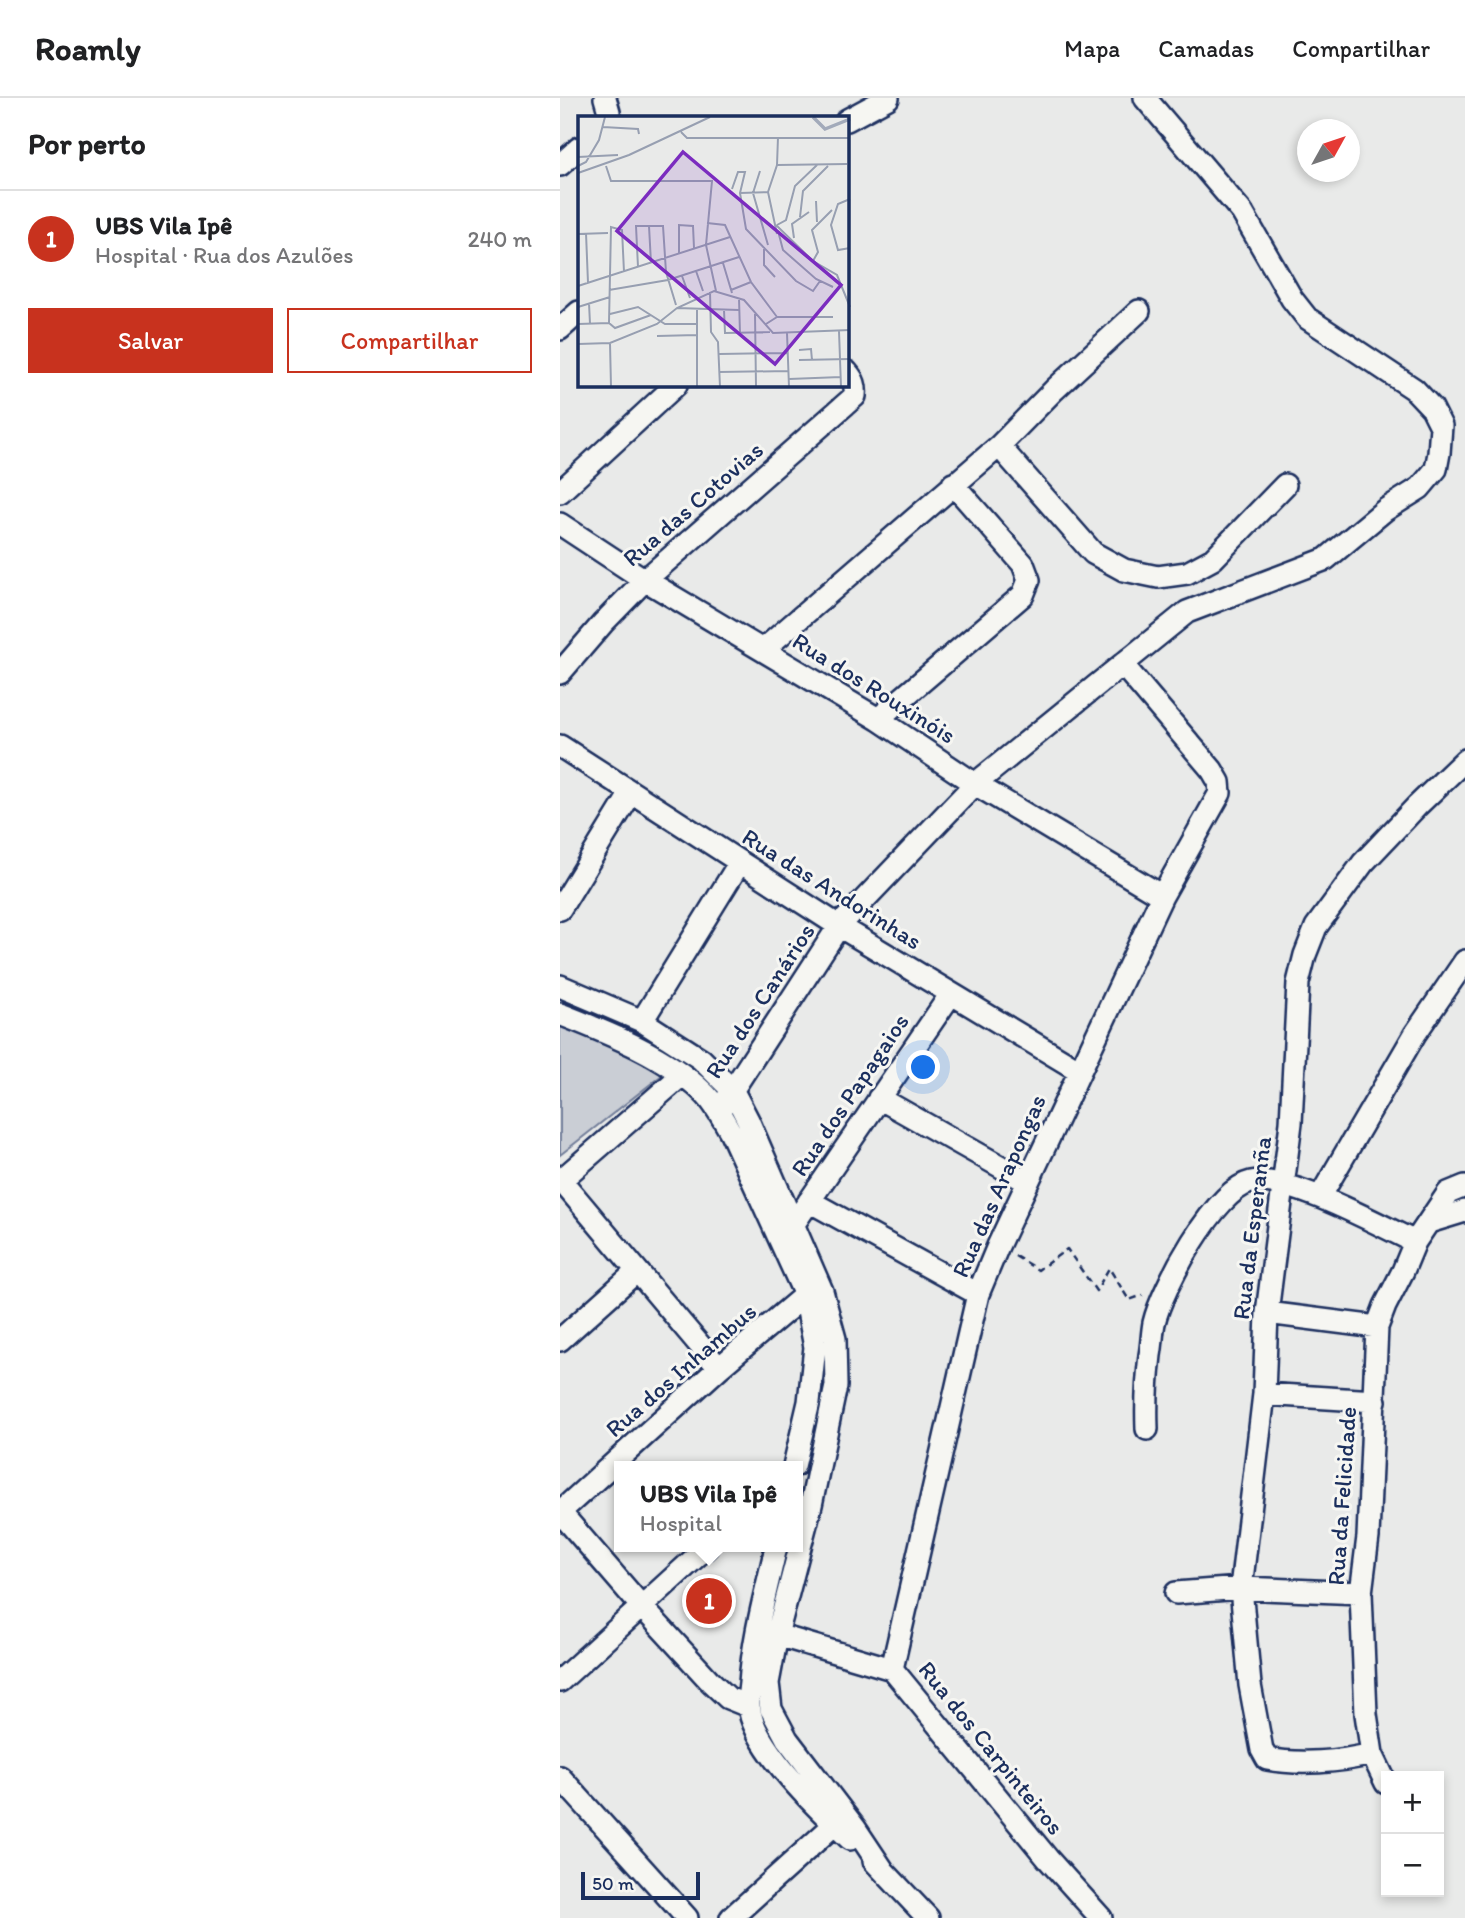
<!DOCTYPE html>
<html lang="pt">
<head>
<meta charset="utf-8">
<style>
	:root { --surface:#fff; --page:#f6f6f6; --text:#202124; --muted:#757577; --line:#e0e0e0; --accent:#c8321e }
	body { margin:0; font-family:Itim,sans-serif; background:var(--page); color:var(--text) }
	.controls { position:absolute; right:21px; bottom:21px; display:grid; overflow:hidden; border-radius:0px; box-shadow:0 4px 10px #0003 }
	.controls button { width:63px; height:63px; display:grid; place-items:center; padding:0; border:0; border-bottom:2px solid var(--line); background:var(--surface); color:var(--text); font:35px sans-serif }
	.compass { position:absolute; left:737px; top:21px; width:63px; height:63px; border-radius:50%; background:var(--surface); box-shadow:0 4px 10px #0003; rotate:50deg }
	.scale { position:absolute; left:21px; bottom:18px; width:119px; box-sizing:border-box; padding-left:7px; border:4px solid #1b2f5e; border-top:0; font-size:19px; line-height:24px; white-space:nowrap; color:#1b2f5e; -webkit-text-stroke:5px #f6f6f2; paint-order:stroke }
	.you { position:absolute; left:364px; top:970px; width:24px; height:24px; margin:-18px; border:5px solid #fff; border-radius:50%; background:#1a73e8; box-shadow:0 0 0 10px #1a73e833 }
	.badge { display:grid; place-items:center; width:46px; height:46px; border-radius:50%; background:var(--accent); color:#fff; font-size:23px; font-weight:700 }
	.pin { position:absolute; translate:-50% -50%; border:4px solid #fff; box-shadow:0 2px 7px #0006 }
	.popup { position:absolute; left:54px; top:1363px; width:189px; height:91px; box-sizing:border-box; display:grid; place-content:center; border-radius:0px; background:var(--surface); filter:drop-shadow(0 2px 5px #0005); font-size:23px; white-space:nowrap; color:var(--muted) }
	.popup b { font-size:26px; color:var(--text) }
	.popup::after { content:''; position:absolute; left:50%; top:100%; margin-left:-14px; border:14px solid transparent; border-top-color:var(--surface) }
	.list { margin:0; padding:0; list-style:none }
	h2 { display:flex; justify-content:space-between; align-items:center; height:91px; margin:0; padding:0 28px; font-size:30px }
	h2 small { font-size:23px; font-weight:400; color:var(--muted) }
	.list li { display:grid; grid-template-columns:46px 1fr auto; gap:21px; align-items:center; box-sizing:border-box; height:98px; padding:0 28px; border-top:2px solid var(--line) }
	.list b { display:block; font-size:26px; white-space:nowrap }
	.list p { margin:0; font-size:23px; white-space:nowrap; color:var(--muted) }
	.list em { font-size:23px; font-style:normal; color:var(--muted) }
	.actions { display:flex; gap:14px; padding:21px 28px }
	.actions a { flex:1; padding:16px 0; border:2px solid var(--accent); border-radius:0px; text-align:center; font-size:24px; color:var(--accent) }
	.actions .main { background:var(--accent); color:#fff }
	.map { position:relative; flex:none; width:905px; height:1820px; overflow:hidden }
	header { display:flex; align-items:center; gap:42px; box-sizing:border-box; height:98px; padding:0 35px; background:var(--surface); border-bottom:2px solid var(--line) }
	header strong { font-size:33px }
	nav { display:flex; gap:38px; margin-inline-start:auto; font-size:24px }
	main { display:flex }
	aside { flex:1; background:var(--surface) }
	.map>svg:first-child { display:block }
</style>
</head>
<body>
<header>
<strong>Roamly</strong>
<nav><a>Mapa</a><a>Camadas</a><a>Compartilhar</a></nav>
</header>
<main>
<aside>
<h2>Por perto<small></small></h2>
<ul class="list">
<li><span class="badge">1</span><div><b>UBS Vila Ipê</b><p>Hospital · Rua dos Azulões</p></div><em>240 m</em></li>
</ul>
<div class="actions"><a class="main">Salvar</a><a>Compartilhar</a></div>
</aside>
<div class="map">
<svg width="905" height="1820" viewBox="0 0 905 1820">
	<rect width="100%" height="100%" fill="#e9eae9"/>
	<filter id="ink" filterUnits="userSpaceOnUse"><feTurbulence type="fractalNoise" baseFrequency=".0143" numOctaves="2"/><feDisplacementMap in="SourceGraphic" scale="14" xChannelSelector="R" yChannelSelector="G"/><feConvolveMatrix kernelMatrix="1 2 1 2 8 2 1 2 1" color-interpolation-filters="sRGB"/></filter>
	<g filter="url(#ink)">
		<path fill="#caced5" stroke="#727e9a" stroke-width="2" d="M0,926C30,938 82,953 102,977L0,1057Z"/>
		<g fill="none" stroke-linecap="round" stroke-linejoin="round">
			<defs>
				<path id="minor" d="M45,0L49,14L47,19
					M287,22L328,0
					M0,67L19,50
					M0,231L19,214
					M439,348L533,455L564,472L598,479L627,475L653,461L725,387
					M0,394L116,287
					M0,426L85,482L318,621L415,686L602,798
					M204,551L439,348L494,292L579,213
					M0,575L43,525L85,482L295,298C296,288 294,282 287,274
					M318,621L463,497L469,482L463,466L393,386
					M0,648L279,828L520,973
					M0,811L71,695
					M0,888L82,923L141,961L173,993L188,1022L262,1193L275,1241L276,1288L251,1407L217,1537L208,1585L211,1611L227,1641L295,1730L323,1772
					M0,916C48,935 105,957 143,994C155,1005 163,1021 171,1035L245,1197L255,1249L249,1304L234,1368
					M82,923L180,764
					M319,1000L468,1084
					M159,1013L279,828L415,686L627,514L766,461L825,412L860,390L876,371L879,355L881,328L872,310L854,291L747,220L732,201L682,114L585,0
					M0,1081L159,1270
					M0,1083L122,977
					M760,1099L855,936L905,863
					M249,1103L418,1196
					M869,1124L905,1113
					M233,1127L391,896
					M707,1215L817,1229
					M0,1242L77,1173
					M704,1296L815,1303
					M587,1331C586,1305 587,1283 590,1257C592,1247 592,1235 594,1225C602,1190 655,1092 691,1084C726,1076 820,1127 855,1144
					M0,1414L159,1270L245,1197
					M0,1414L82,1509L150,1583L168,1600L188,1608
					M216,1449C206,1494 193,1539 190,1585C189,1592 188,1600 189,1607C191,1648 261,1714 290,1741
					M616,1495L681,1490L801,1495
					M217,1537L332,1571L488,1761L541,1820
					M332,1571L418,1196L438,1148L602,798L660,695L659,684L652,672L563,567
					M0,1583L147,1449
					M812,1656C780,1664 739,1667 707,1661L702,1652L690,1587L681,1490L704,1296L707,1215L731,1025L738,885L745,857L756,829L803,765L857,708L905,662
					M0,1679L127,1820
					M826,1685L812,1656L806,1616L801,1495L808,1439L817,1229L825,1208L843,1173L855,1144L888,1095L905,1088
					M314,1763L368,1820
					M171,1820L275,1726"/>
			</defs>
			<use href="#minor" stroke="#1b2f5e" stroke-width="26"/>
			<path stroke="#1b2f5e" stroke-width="2.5" stroke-dasharray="7 5" stroke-linecap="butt" d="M455,1158L478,1172L507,1151L536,1193L549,1170L569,1202L583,1197"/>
			<use href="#minor" stroke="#f6f6f2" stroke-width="21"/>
		</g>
	</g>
	<g text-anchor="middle" stroke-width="6" stroke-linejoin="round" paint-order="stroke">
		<g font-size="24" fill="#1b2f5e" stroke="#f6f6f2">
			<text transform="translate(133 406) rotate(-41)" y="8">Rua das Cotovias</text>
			<text transform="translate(314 590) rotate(32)" y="8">Rua dos Rouxinóis</text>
			<text transform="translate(272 791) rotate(32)" y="8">Rua das Andorinhas</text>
			<text transform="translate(200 903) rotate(-57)" y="8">Rua dos Canários</text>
			<text transform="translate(290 997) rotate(-56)" y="8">Rua dos Papagaios</text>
			<text transform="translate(439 1088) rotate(-66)" y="8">Rua das Arapongas</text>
			<text transform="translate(692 1130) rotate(-83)" y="8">Rua da Esperanña</text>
			<text transform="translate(121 1272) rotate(-41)" y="8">Rua dos Inhambus</text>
			<text transform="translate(782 1398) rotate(-86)" y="8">Rua da Felicidade</text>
			<text transform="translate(431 1650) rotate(51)" y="8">Rua dos Carpinteiros</text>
		</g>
	</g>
	<g transform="translate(18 18)">
		<rect width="271" height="271" fill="#e9eae9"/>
		<path fill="none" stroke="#a2aaba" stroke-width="3.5" d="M235,1L247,13L272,3"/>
		<path fill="none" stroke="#979fb1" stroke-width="2" d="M25,11L60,13L61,18M103,16L109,22H272M0,41L40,39M199,49L269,48M0,50L8,46L21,24L27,1M28,50L33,65H134L128,129L138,175M182,55L175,77L190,129M0,57L51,39L132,1M154,73L160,56H167L162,77L168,113L218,165L235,175L242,165M162,77L190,76M272,83L260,88L253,109L260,134L272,132M238,85L239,106M222,101L225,75L250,50M129,107L147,109L173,166L199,201M198,109L235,145L259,159L272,191M199,109L208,104L217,70L239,49M71,110L73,147M200,115L205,134L238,163L255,171M8,117L10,167M0,118L30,117M199,118L190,76L199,49L200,21M216,122L214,108L231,96M186,131V149L197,161M101,138V109L115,110L116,132M235,145L240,136L234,114L254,94M145,147L154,177M60,151L58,110H85L88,156L98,189M118,155L125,175M104,160L112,182M0,170L152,121M31,174L90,164L161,141M153,174L173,166M132,176L133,216L140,226L142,271M161,182L162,218M11,187L12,208M0,191L32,181M99,192L161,194M119,194V271M146,194L147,217L192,216M32,198L60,191L87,208H119M177,198L178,271M31,207L33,111L44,114L46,156M0,208L31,207L37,212L73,199M188,208L199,201H255M261,215L263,271M209,217L211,271M79,220L119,219M32,227L33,271M0,228L32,227L79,208L99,192L136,175L166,184L195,217L272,214M221,234L233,233L234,244M141,238L209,237M221,244L272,243M141,256L210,255M211,263L263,261"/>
		<path fill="#7b2cbf" fill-opacity="0.15" stroke="#7b2cbf" stroke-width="3.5" d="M105,36L263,169L197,248L39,115Z"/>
		<rect width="271" height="271" fill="none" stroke="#1b2f5e" stroke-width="3.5"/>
	</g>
</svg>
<div class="controls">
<button>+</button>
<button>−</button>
</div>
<svg class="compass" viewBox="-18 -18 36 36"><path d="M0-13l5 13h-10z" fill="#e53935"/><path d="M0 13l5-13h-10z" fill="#757577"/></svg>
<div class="scale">50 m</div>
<div class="you"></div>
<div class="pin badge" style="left:149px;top:1503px">1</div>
<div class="popup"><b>UBS Vila Ipê</b>Hospital</div>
</div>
</main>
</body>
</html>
